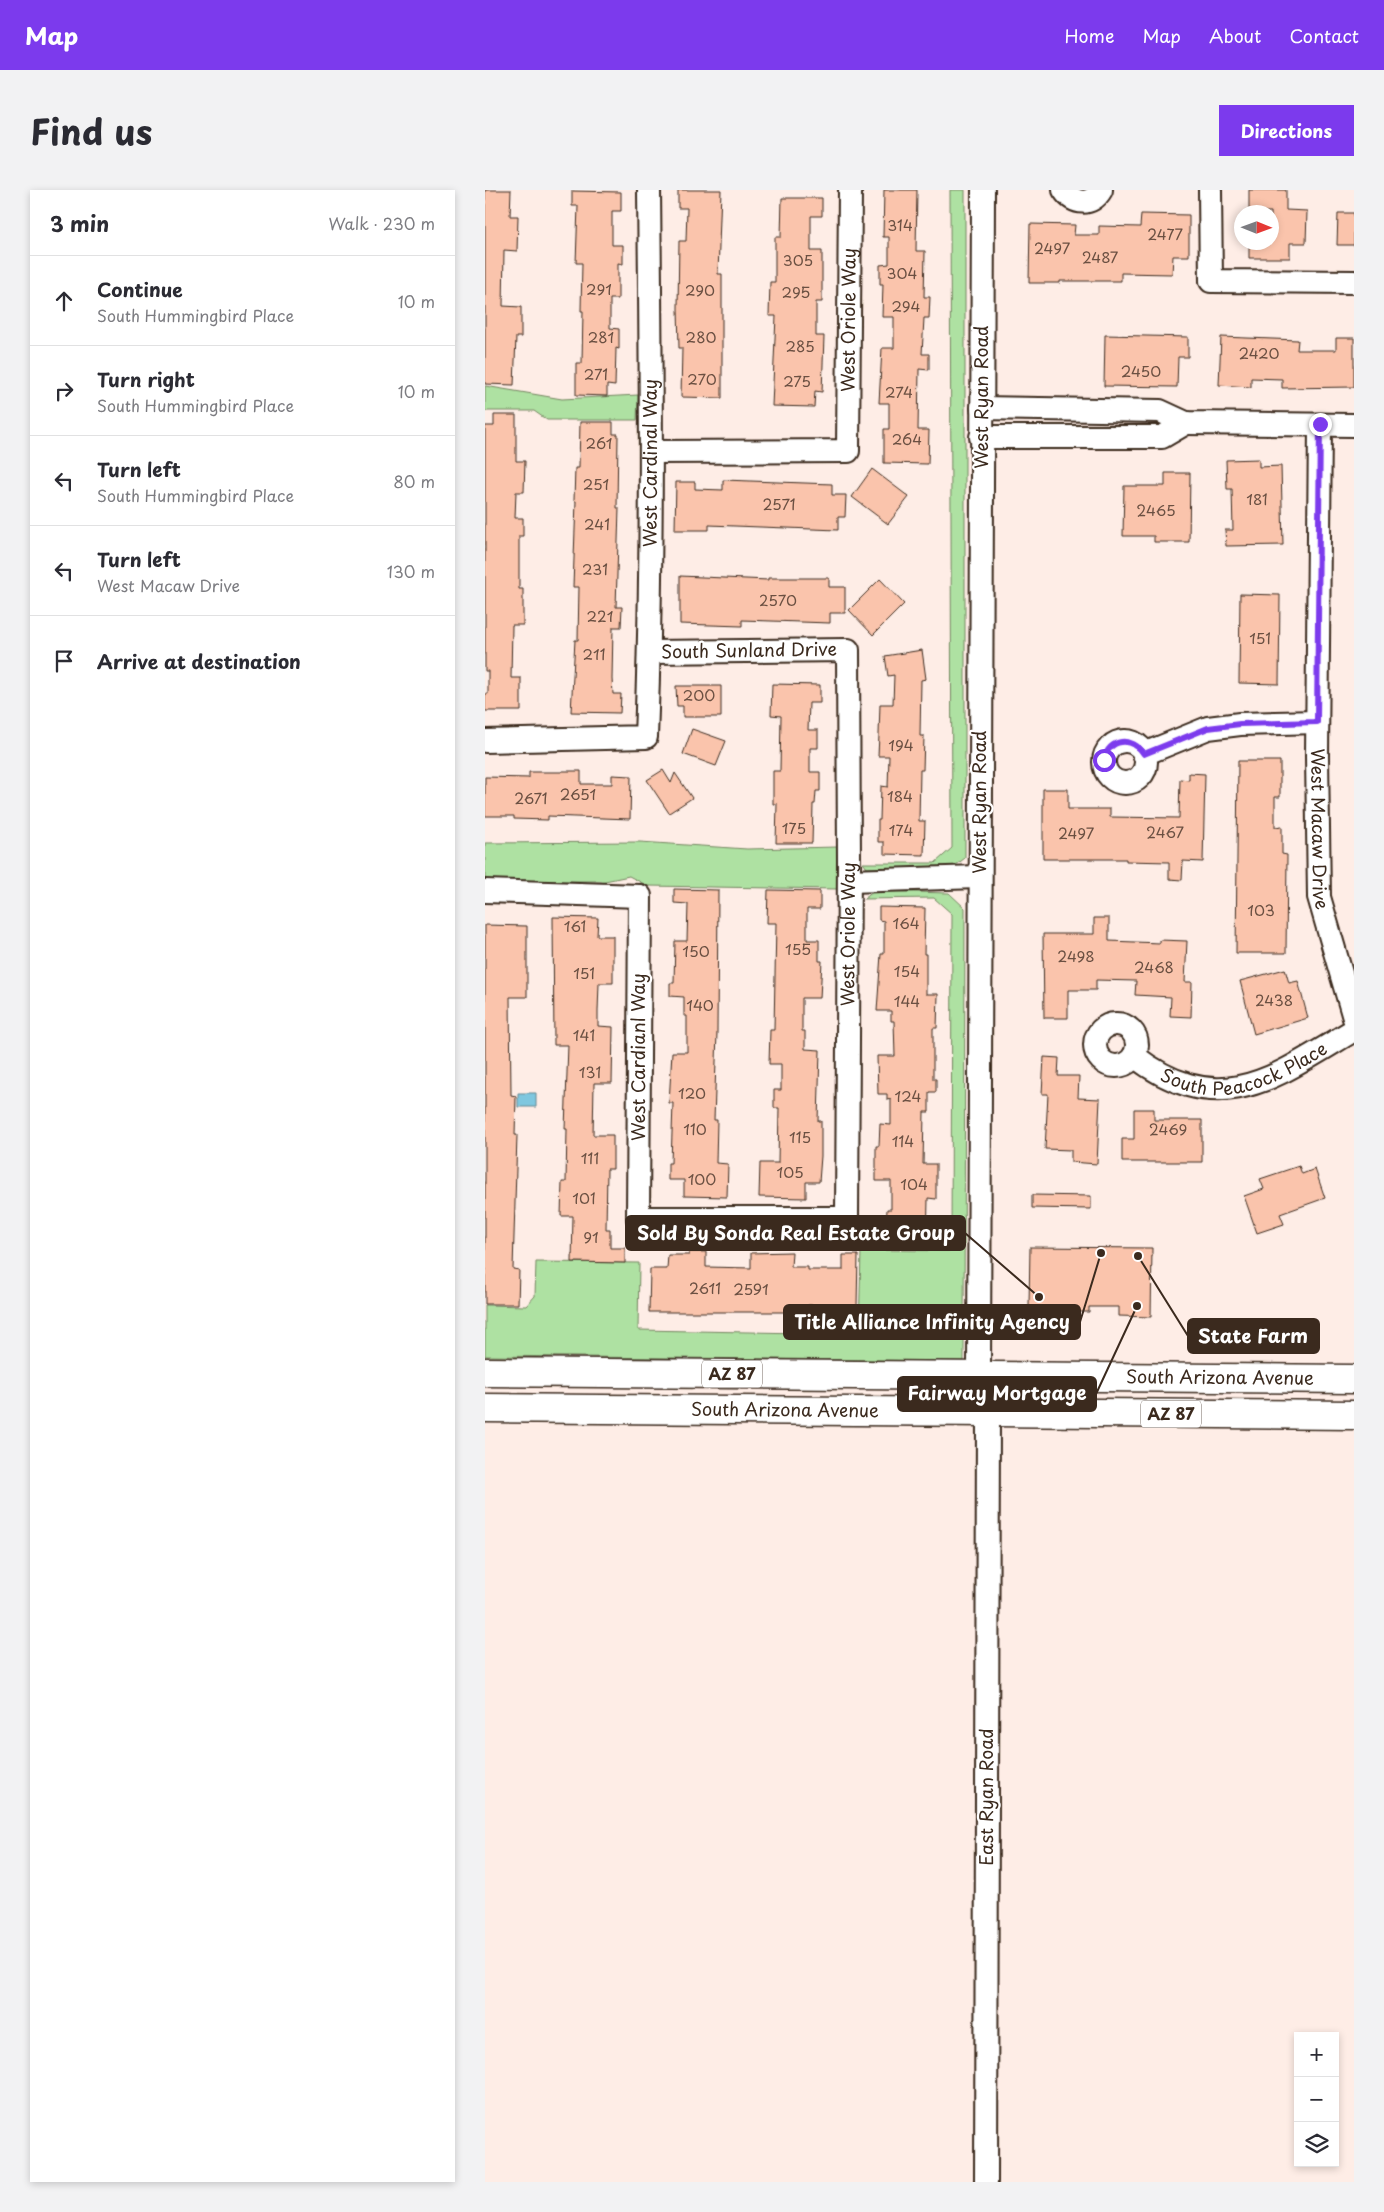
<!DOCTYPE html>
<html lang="en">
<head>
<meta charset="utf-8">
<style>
	:root { --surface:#fff; --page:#f2f2f3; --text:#2b2b33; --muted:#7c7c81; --line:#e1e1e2; --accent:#7c3aed }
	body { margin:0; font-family:"Playpen Sans",sans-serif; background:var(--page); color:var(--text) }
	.controls { position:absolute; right:15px; bottom:15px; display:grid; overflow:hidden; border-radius:0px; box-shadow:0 2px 8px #0003 }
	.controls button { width:45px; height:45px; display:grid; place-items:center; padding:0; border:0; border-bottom:1px solid var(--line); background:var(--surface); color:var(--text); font:25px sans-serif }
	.compass { position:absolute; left:749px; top:15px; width:45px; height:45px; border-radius:50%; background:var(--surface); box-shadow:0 2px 8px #0003; rotate:91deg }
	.stop { position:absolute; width:15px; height:15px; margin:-11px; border:4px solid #7c3aed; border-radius:50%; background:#fff }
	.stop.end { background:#7c3aed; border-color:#fff; box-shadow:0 1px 5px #0008 }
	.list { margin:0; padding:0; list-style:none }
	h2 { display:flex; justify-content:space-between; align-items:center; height:65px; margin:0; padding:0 20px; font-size:21px }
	h2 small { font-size:16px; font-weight:400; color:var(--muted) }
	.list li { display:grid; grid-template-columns:32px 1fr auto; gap:15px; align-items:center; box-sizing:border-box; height:90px; padding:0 20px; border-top:1px solid var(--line) }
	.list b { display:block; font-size:19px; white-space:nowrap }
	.list p { margin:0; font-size:16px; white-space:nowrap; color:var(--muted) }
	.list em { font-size:16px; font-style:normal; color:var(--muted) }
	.icon { flex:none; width:28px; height:28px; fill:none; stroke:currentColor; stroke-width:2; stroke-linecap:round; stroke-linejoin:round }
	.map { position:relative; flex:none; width:869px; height:1992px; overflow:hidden; border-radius:0px }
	header { display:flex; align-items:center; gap:30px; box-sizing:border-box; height:70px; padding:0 25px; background:var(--accent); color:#fff }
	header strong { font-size:24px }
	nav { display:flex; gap:28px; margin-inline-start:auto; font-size:18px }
	.intro { display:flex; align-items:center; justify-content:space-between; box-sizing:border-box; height:120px; padding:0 30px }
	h1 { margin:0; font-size:35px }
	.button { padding:12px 22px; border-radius:0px; background:var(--accent); color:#fff; font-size:18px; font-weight:700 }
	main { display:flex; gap:30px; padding:0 30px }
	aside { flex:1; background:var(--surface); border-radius:0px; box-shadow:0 2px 8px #0003 }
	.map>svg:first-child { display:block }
</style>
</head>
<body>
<header>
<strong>Map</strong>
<nav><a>Home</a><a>Map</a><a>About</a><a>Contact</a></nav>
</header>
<div class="intro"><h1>Find us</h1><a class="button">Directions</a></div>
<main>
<aside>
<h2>3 min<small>Walk · 230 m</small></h2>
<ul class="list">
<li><svg class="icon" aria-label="ahead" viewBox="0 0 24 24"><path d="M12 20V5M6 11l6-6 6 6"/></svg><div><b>Continue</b><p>South Hummingbird Place</p></div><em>10 m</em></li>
<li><svg class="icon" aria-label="right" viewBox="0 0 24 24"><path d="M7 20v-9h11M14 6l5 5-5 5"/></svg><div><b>Turn right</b><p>South Hummingbird Place</p></div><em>10 m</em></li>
<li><svg class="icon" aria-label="left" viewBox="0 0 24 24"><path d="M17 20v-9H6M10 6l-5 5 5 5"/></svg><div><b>Turn left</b><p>South Hummingbird Place</p></div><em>80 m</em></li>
<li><svg class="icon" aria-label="left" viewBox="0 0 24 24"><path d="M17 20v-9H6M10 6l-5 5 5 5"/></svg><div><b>Turn left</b><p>West Macaw Drive</p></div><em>130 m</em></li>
<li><svg class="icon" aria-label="arrive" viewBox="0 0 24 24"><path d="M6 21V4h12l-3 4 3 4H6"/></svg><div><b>Arrive at destination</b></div></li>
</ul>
</aside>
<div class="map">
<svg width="869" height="1992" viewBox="0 0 869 1992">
	<rect width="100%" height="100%" fill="#feede6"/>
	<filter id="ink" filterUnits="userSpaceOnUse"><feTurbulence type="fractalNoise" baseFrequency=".02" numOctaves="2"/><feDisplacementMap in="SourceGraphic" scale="10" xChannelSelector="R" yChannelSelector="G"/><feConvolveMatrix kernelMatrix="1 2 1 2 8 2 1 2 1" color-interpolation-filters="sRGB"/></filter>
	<g filter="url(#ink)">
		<path fill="#aee1a2" stroke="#748660" d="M465,0H480V668L466,679L382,678L378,673H450L467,658Z
			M0,196L77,209L153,205L152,230H62L49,221H0Z
			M155,652L262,659L353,657V699L163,696L144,686L120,691H0V653Z
			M389,701L464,703L480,718L479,1171L0,1166V1115L41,1116L50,1106L51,1072L154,1073L153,1140L374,1144L376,1060L466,1061L467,724L449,708L379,709Z"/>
		<path fill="#7fc7df" stroke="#648892" d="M33,903H51V917H33Z"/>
		<path fill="#fac4ac" stroke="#3b2a1e" d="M0,0H26L25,26H33L32,61L19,60L18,116L36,117V147H31L29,195L0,194Z
			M193,0H236L233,84H237V208L196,207L197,158H194L193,118L194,51H201L202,18H193Z
			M399,0H432L431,61H440L439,107H445L444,128H439L437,164H444V180L434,179L433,240H444L443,274L399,273V239H404V213H394L397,158H409V127H397L398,94H395V75L404,74V47H398Z
			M764,0H801V20L822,21L821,53H805V68H764V52H786V22H764Z
			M87,1L136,2V21H127V55H138V74L133,73V109H125V138L134,139V159L131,158L130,196L122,195V206L91,205V173H97L98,121H96L97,73H91L93,16H87Z
			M297,8H337V26H326V61H337V112H331V146H339L337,202L330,201L329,217L287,216L291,126H284L285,92H290V47H296Z
			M853,23H869V55H852Z
			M656,24L704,25V66H688L687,84L636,83V91H575V93H544L545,34L590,35L589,45H614V36L655,37Z
			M620,145L703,147V167H693L692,197L619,196Z
			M736,147L813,150L812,160H851V148H869V197L797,198V189L766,188V197L734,195Z
			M9,225H31V271H40L39,302H31L30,328H38V346H34V399H38V435H27L26,488H36V521H0V504H3V481H0V236H9Z
			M95,232H128V244H133L132,318H134L131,417H137L136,437H128L127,489L128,504H136L135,523L86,522L90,450H93L94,397H88L91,311H89L90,278H94Z
			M774,269V277L796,276L798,355L741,356L740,340H748L747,299H742L741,270Z
			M387,279L424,307L403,334L367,307Z
			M680,283H705L704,352H669V346H638L639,296H680Z
			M238,290L347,294V305H361L360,327H353V340L224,335V340H190L191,292H210V299L238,300Z
			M195,386L283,390V388H344V397H360V423H345V433L257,430V436L195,434Z
			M395,389L419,414L388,445L364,420Z
			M755,404L795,405L794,494L754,493Z
			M437,460L441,489L436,490L435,546H439L438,580H435L434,631H440L439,665L399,664V652H393V630H395L396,596L403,597L404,566H393L394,545L395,514H408L409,485L403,486L400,466Z
			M287,494L335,495V513H324L323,540H333V558H325V582H335V601H331L330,614H328L327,653H291L292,614H288V581H295L296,526L286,525Z
			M191,496H236V527H198V516H192Z
			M207,539L241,551L231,576L198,564Z
			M753,571H795V607H790V637L797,636V664L802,665L801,763H751Z
			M178,580L186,593L190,583L207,608L184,623L162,590Z
			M77,581H96V594H127V585L146,586L145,629L63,626V630L29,629V626H0V587L44,588V582H77Z
			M704,583L720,584L718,672L698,671L697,690L684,689V672L641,671V669H558V599H583V619H625V627L694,628L695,589L704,590Z
			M189,699L233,700L232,842L229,930H232L231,973L243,974L242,1007L199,1006V990H183V973H186L188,913H184L187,862H202V826H199V807L185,806V793H189L190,751H202L203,714L189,713Z
			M283,700L335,701V719H322V750H334V771H337L335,808H317V841H320V859L335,860L333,931H336V966L334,992H321V1008L274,1007L275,973H293L294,918H289V900H296V874H284L285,840H289L291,733H282Z
			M394,717L440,718L439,764H441V804H453L452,838H448V889H451V902H444V922H439L438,974H451V1009L443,1008L442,1056L387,1054V1038H401L402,1019H406V991H391V956H394L395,934L406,935V909L402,910V904H393L392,866H410L409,831H406V821H392L396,764H399V731L394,730Z
			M68,727L113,728L112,746H128V793H114L113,821V836L128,837L127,893H109L108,945H128V979H122L121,1039H125V1058H140V1073L87,1072L88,1026H76L77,992H81L82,939H80L83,855H69Z
			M609,728H624V751L675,753V750L702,751L700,792H707L706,827L685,826L686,807L650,805L651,791L611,790V800H583V828H559L558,744H609Z
			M0,735L42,736V807H25L26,905L31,906L30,945H32L28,1079L34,1080L33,1114H0Z
			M800,779L804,793L813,791L823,828L769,844L755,791Z
			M559,867L574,868L573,886H594L593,908L615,909L612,974L586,972V960L560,959L563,904H557Z
			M649,919H669V930H717V972H637V949H649Z
			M814,976L817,984L830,979L840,1008L795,1024L799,1034L772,1043L759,1006L779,999L775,989Z
			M547,1005L606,1006V1019L547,1018Z
			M545,1057L667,1058L666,1127L634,1126V1117H604V1122H578V1117H544Z
			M204,1062H221V1077L266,1078V1063L307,1062L306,1077H323V1080H358V1065H373L372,1116L323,1115V1122H164L165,1079H182L183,1065H204Z"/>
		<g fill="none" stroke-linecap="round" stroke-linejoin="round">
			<defs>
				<g id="minor">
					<path d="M498,0L494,1185L503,1222L501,1992"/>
					<path d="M579,0C589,15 607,16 616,0"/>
					<path d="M725,0L726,91L869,92"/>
					<path d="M497,218L675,221L701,233L869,235"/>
					<path id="s1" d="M835,235L832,566L834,707L869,828"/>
					<path d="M496,247H677L701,233"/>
					<path id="s2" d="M166,262L363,261L365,0"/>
					<path id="s3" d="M0,551L161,547C168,365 166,182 164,0"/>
					<circle cx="640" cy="572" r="21"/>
					<path d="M659,564L723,538L755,534L832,532"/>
					<path d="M364,691L494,687"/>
					<path id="s4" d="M0,701L155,706L153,1028H362L364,671L363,460L165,462"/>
					<circle cx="631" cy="855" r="21"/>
					<path id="s5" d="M649,866C735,932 790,887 869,840"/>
				</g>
				<g id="major">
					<path id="s6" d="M0,1182L869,1189"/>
					<path id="s7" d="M0,1218L869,1225"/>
				</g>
			</defs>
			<use href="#minor" stroke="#3b2a1e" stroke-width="26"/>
			<use href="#major" stroke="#3b2a1e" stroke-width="31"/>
			<use href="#minor" stroke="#fff" stroke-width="22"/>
			<use href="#major" stroke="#fff" stroke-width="28"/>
		</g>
	</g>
	<g fill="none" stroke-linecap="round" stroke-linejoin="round" filter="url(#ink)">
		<path stroke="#7c3aed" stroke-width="6" d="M619,570C624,548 647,546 659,564L723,538L755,534L832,532L835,234"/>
	</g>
	<g text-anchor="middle" stroke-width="4.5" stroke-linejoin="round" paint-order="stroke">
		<g font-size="15" fill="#6b5042">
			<text x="415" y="41">314</text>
			<text x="680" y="50">2477</text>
			<text x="567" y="64">2497</text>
			<text x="615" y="73">2487</text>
			<text x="313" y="76">305</text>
			<text x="417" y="89">304</text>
			<text x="114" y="105">291</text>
			<text x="215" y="106">290</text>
			<text x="311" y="108">295</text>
			<text x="421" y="122">294</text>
			<text x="116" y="153">281</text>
			<text x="216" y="153">280</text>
			<text x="315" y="162">285</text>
			<text x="774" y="169">2420</text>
			<text x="656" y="187">2450</text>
			<text x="111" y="190">271</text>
			<text x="217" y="195">270</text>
			<text x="312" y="197">275</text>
			<text x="414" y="208">274</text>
			<text x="422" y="255">264</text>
			<text x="114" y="259">261</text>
			<text x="111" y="300">251</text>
			<text x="772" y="315">181</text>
			<text x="294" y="320">2571</text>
			<text x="671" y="326">2465</text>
			<text x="112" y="340">241</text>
			<text x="110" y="385">231</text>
			<text x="293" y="416">2570</text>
			<text x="115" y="432">221</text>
			<text x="775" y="454">151</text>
			<text x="109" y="470">211</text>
			<text x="214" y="511">200</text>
			<text x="416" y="561">194</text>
			<text x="93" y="610">2651</text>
			<text x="415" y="612">184</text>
			<text x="46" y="614">2671</text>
			<text x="309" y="644">175</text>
			<text x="416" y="646">174</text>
			<text x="680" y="648">2467</text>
			<text x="591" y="649">2497</text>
			<text x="776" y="726">103</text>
			<text x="421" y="739">164</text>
			<text x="90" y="742">161</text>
			<text x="313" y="765">155</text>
			<text x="211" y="767">150</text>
			<text x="591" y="772">2498</text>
			<text x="669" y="783">2468</text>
			<text x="422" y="787">154</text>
			<text x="99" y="789">151</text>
			<text x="789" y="816">2438</text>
			<text x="422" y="817">144</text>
			<text x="215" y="821">140</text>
			<text x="99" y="851">141</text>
			<text x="105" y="888">131</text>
			<text x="207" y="909">120</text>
			<text x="423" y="912">124</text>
			<text x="210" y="945">110</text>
			<text x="683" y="945">2469</text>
			<text x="315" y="953">115</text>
			<text x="418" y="957">114</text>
			<text x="105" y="974">111</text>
			<text x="305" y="988">105</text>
			<text x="217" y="995">100</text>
			<text x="429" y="1000">104</text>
			<text x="99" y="1014">101</text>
			<text x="106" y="1053">91</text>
			<text x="220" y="1104">2611</text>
			<text x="266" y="1105">2591</text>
		</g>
		<g fill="#fff" stroke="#766a62" stroke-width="1">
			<rect x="217" y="1170.5" width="60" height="27" rx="4"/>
			<rect x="656" y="1210.5" width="60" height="27" rx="4"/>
		</g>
		<g font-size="16" font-weight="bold" fill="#3b2a1e">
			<text x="247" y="1190">AZ 87</text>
			<text x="686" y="1230">AZ 87</text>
		</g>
		<g font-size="18" fill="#3b2a1e" stroke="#fff">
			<text dy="6" stroke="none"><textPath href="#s2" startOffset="328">West Oriole Way</textPath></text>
			<text transform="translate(497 207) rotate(-90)" y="6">West Ryan Road</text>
			<text dy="6" stroke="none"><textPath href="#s3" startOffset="435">West Cardinal Way</textPath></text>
			<text transform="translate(264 461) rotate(-1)" y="6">South Sunland Drive</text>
			<text transform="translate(495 612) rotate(-90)" y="6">West Ryan Road</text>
			<text dy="6" stroke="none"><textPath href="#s1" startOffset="404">West Macaw Drive</textPath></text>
			<text dy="6" stroke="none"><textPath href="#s4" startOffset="970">West Oriole Way</textPath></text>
			<text dy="6" stroke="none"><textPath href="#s5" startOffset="121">South Peacock Place</textPath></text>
			<text transform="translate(154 867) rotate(-90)" y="6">West Cardianl Way</text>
			<text dy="6" stroke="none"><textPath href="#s6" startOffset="735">South Arizona Avenue</textPath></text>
			<text dy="6" stroke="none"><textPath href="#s7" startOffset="300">South Arizona Avenue</textPath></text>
			<text transform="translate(502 1607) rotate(-90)" y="6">East Ryan Road</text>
		</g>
	</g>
	<path fill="none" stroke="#3b2a1e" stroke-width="2" d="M554 1107L480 1043M616 1063L595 1132M653 1066L703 1146M652 1116L611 1204"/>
	<g fill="#3b2a1e" stroke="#fff" stroke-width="2">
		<circle cx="554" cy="1107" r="5"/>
		<circle cx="616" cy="1063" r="5"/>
		<circle cx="653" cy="1066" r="5"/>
		<circle cx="652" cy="1116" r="5"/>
	</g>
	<g fill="#3b2a1e" stroke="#3b2a1e" stroke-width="2">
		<rect x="141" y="1026" width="339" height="34" rx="5"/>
		<rect x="299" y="1115" width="296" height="34" rx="5"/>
		<rect x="703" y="1129" width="131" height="34" rx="5"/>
		<rect x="413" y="1187" width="198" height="34" rx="5"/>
	</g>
	<g font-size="19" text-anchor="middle" font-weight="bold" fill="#fff">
		<text x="311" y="1050">Sold By Sonda Real Estate Group</text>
		<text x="447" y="1139">Title Alliance Infinity Agency</text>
		<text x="768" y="1153">State Farm</text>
		<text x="512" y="1210">Fairway Mortgage</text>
	</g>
</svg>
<div class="controls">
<button>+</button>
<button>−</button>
<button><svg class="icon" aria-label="layers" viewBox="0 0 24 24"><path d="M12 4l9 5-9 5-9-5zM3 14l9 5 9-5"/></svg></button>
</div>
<svg class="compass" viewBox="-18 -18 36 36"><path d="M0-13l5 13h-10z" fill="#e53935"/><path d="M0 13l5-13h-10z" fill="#7c7c81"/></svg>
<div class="stop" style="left:619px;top:570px"></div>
<div class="stop end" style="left:835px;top:234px"></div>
</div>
</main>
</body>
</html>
